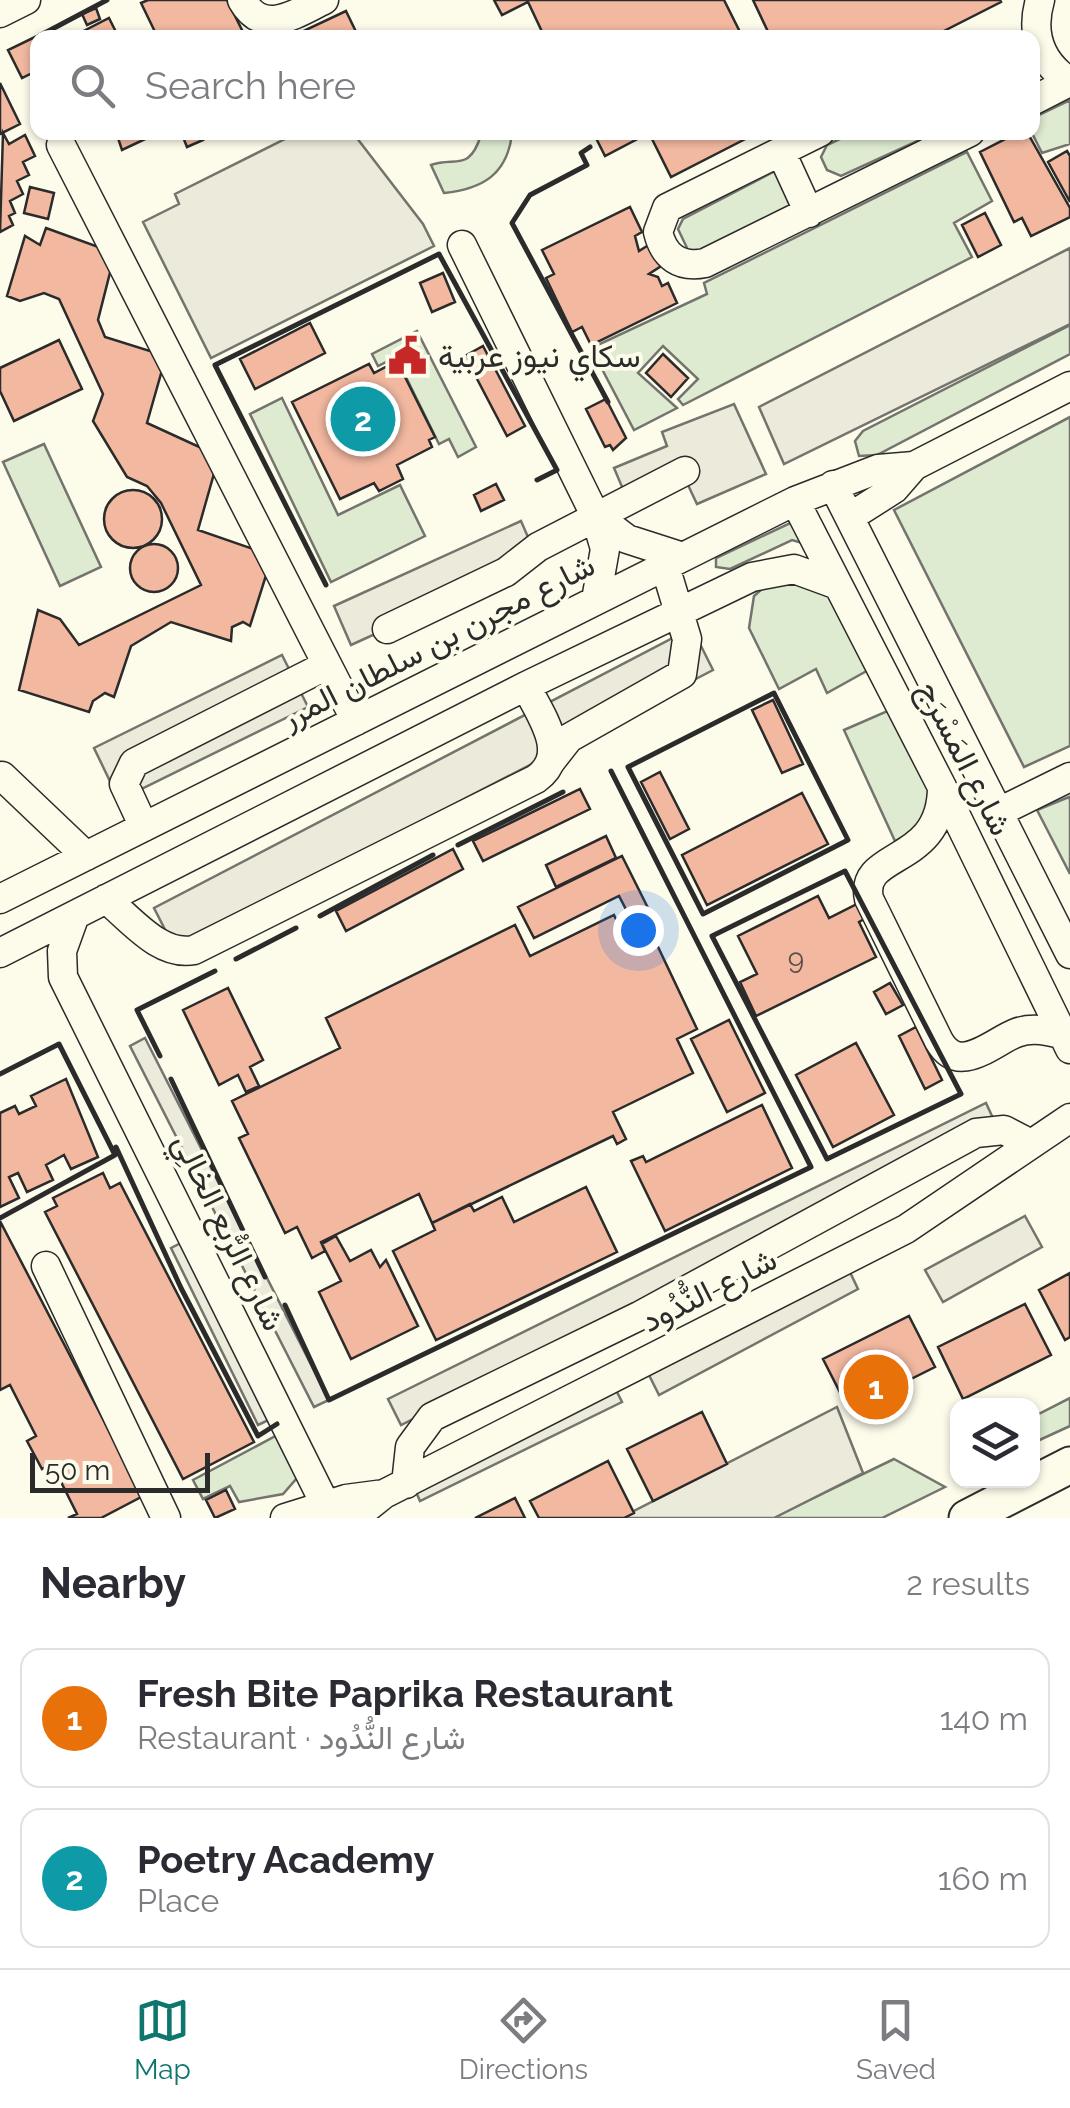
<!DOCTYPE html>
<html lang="en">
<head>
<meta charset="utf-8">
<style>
	:root { --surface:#fff; --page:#f7f7f7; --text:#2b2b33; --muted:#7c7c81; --line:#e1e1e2; --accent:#0f766e }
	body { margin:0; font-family:Raleway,Vazirmatn,sans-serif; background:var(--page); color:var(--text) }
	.controls { position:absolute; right:30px; bottom:30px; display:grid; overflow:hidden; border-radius:20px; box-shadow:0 2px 8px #0004 }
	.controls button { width:90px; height:90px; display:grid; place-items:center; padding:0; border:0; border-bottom:2px solid var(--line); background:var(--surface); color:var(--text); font:50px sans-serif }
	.scale { position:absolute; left:30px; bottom:25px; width:180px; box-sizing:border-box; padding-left:10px; border:5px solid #2b2b2b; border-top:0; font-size:28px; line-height:35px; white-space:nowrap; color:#2b2b2b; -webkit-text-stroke:8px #fdfbea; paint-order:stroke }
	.you { position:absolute; left:638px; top:930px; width:35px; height:35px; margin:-25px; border:8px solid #fff; border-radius:50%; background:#1a73e8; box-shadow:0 0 0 15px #1a73e833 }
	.badge { display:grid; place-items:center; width:65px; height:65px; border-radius:50%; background:var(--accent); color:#fff; font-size:32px; font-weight:700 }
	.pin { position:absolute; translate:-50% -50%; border:5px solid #fff; box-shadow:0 2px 10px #0006 }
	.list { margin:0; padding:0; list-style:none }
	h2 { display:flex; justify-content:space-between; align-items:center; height:130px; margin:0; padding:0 40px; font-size:42px }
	h2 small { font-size:32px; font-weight:400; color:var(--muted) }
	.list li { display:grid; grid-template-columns:65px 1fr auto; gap:30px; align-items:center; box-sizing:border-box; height:140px; margin:0 20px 20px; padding:0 20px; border:2px solid var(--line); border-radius:20px }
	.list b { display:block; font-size:38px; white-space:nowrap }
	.list p { margin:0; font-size:32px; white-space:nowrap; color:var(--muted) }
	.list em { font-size:32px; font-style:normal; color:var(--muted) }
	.icon { flex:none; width:55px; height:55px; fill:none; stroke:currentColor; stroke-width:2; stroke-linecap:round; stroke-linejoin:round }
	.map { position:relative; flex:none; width:1070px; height:1518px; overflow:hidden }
	.search { position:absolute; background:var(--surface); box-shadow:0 2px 8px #0004; left:30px; right:30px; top:30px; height:110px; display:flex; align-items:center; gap:25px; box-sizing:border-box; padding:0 35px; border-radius:20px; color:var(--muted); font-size:38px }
	.sheet { height:450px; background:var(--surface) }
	nav { display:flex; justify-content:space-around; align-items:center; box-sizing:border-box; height:140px; border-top:2px solid var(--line); background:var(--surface); font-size:28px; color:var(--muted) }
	nav a { display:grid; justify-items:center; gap:5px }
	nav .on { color:var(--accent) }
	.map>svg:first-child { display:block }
</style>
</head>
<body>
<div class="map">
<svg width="1070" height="1518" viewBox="0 0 1070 1518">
	<rect width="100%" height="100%" fill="#fdfbea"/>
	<path fill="#deebd1" stroke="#74746e" stroke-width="2.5" d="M1070,100V144L1042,153L1032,133L1033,118Z
		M853,133V132L935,133L841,176L827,170L821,157L827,145Z
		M512,134C507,175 482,189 444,193L431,165C455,156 469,173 481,135Z
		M967,152L992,201L954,223L972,257L683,405L678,399L698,379L663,346L638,373L677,408L634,430L591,348L707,294L704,283Z
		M781,168L794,204L697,252L688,250L678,229L683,219Z
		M1070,325V354L877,455L859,456L855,441L863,431Z
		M417,331L476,447L458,457L449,439L439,444L396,357L378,366L372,354Z
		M282,398L338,515L400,485L425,536L331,582L250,414Z
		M1070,417V746L1024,767L894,510Z
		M44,444L101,567L60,586L3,462Z
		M803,517L809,545L792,540L730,569L716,567V558Z
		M784,570L823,571L872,668L827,693L816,669L779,689L749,628L754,596Z
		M892,709L944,794L932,822L895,841L844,730Z
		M1069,797L1070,800V874L1037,810Z
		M1070,1398V1426L1033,1443V1417Z
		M283,1432L303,1471L283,1494L239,1502L230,1486L203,1499L193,1480Z
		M894,1459L945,1487L882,1518H772Z"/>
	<path fill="#eceadb" stroke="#74746e" stroke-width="2.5" d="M297,133H353L423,224L434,246L211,358L143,222L179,204L175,194Z
		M1070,248V324L784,464L759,407Z
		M734,404L766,474L697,504L688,485L631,508L614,468L667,446L662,432Z
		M521,521L538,560L351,645L334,606Z
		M692,628L713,670L175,949L154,908Z
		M282,655L308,707L119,800L94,748Z
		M145,1038L329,1400L314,1407L130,1046Z
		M986,1103L998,1129L401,1425L388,1399Z
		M1025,1216L1042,1247L943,1302L925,1270Z
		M187,1240L275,1417L258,1425L171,1248Z
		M848,1268L858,1289L659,1395L649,1375Z
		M614,1386L622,1402L420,1501L413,1485Z
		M837,1407L863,1473L774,1518H620Z"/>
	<path fill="#f2b8a0" stroke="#2b2b2b" stroke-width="2.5" d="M148,0H227L246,38H158L141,3Z
		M494,0H724L743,38H545L528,2L502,15Z
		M753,0H1000L1001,2L930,38H771Z
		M96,8L100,19L87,25L82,14Z
		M346,11L359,38H299L297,34Z
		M109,18L119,38H70Z
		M35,37L38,70L22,78L8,50Z
		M0,83L20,124L0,134Z
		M116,132H160L122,150Z
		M181,132H200L203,140L187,147Z
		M593,132H759L671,177L649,133L605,156Z
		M1019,132H1027L1070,208V217L1031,236L1022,218L1014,222L980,152Z
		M3,133L9,144L25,135L35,156L23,162L29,175L17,181L23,194L10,201L15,213L9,216L13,225L0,232Z
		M1067,151L1070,156V202L1048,162Z
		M30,187L54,193L48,219L24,213Z
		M630,207L642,232L635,236L639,251L658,239L669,261L649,274L658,277L662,286L668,283L677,303L591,345L582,327L572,332L546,278L554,274L542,250Z
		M985,213L1001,245L978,257L962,225Z
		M46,228L115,253L98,320L105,337L166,356L147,423L219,456L198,530L259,551L269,566L250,626L243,622L232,627L231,641L171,622L131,646L114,697L105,693L93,701L89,712L19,690L38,610L60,619L79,645L201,585L161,503L147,486L127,477L93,421L103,394L59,299L44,293L20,301L7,296L25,236L40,245Z
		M443,273L455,302L432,312L420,283Z
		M310,323L325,353L255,389L240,359Z
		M59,340L82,389L14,421L0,391V368Z
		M483,346L525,426L507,436L465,356Z
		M663,354L688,378L671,397L646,373Z
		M397,361L435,437L429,440L432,447L397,465L403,479L379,491L374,483L340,499L292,402L369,364L374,373Z
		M606,399L626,438L613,450L610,445L605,447L586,409Z
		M496,484L504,500L481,511L474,495Z
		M104 519a29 29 0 1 1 58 0a29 29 0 1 1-58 0Z
		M130 568a24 24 0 1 1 48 0a24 24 0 1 1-48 0Z
		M773,700L803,764L782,773L752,710Z
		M660,772L689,829L670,839L641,782Z
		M580,789L590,809L483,861L473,841Z
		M802,793L828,844L707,905L682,855Z
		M606,836L616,858L556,887L546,865Z
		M453,849L463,869L346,931L336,911Z
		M622,856L650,912L632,921L619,896L534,938L518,907Z
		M818,896L829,918L859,903L866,918L859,922L876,957L756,1016L740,982L757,974L738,936Z
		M614,915L627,942L650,930L697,1029L677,1039L693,1073L613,1112L626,1139L617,1144L613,1136L432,1223L419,1194L321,1242L325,1251L312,1258L297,1227L285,1233L239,1138L248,1134L232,1101L340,1048L326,1018L515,925L530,956Z
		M890,983L903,1005L886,1014L874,992Z
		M228,988L263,1060L250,1067L259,1086L246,1092L238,1075L219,1085L183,1010Z
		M729,1020L765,1093L727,1112L691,1039Z
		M916,1027L942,1080L925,1089L899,1036Z
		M856,1043L894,1115L833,1147L796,1075Z
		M66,1079L98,1157L71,1169L64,1155L46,1165L53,1180L27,1192L18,1173L9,1177L19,1198L0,1207V1113L15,1106L19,1114L36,1106L31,1096Z
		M762,1105L792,1168L665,1231L631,1161L643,1156L646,1162Z
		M103,1173L110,1188L120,1183L254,1442L183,1479L45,1212L57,1206L53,1198Z
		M586,1187L617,1252L436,1340L393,1251L435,1230L432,1223L470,1204L474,1211L502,1197L514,1222Z
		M0,1221L143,1496L101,1518H68L77,1514L52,1464L42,1469L27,1441L36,1436L10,1385L0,1390Z
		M336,1236L350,1261L371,1250L380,1267L386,1260L418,1326L351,1359L319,1292L341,1281L322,1244Z
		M1070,1273V1337L1065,1340L1039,1290Z
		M1025,1304L1051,1355L963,1399L938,1347Z
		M909,1316L935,1367L849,1410L823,1359Z
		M702,1412L727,1464L653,1501L627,1449Z
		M608,1461L634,1513L624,1518H539L530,1501Z
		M226,1490L235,1509L215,1518L206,1500Z
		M515,1498L525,1518H475Z"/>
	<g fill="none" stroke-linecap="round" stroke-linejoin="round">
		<defs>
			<path id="minor" d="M242,0C263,37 295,14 324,0
				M1040,0C1030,34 1041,63 1070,82
				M0,13L26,0
				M1032,101L1069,82
				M820,132L667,208L658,232C664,257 680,268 705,263L970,132
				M61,145L356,721
				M781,152L809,213
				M462,245L595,515L605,549L596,600
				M833,485L1070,954
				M795,501L942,787L1070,1049
				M595,515L627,539L683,557
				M850,517L894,489L914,466L1070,386
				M387,629L506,572L538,547L685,471
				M551,761L569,738L682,674L687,639L665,566
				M2,776L86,856
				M942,787C942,867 858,850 869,899L939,1041C959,1076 991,1043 1016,1033C1031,1027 1048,1030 1063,1035
				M999,812L1070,777
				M144,827L124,784L134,763L327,665
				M0,899L795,501L878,469L914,466
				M106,899C131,919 160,957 194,950L536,779C571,754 540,715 526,686
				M75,915L62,951L63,977L332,1518
				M0,953L526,686L752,577L794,569L835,584
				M46,1266L166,1518
				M406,1484L410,1447L432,1417L639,1316L976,1133L1004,1130L1031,1144
				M285,1518L346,1499L384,1494
				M354,1518L384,1494L906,1229L1070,1118"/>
			<path id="major" d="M967,1518L1070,1465"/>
		</defs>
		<use href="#minor" stroke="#2b2b2b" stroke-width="31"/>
		<use href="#major" stroke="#2b2b2b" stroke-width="39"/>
		<use href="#minor" stroke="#fdfbea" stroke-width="28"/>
		<use href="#major" stroke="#fdfbea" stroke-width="35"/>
		<path stroke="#2b2b2b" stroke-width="5" d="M39,36L107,0
			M590,147L581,153L587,165L530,195L512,223L608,402
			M326,585L215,365L439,254L557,470L537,480
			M774,693L848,840L703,914L628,767Z
			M458,845L563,792
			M845,871L961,1094L827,1159L712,936Z
			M320,916L433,855
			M236,959L296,928
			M160,1056L137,1010L215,971
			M0,1074L59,1044L115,1155L0,1218
			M171,1079L265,1277
			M116,1147L181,1288L258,1436L277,1424
			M285,1305L329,1400L811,1167L611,771"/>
	</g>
	<defs>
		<symbol id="civic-bare" viewBox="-9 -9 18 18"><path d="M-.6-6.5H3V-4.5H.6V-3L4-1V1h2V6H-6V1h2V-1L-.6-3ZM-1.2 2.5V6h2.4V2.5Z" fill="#c62828" stroke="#fdfbea" stroke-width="2.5" paint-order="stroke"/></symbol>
	</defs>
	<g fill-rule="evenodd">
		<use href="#civic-bare" x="380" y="328" width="55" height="55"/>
	</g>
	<g text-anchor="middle" stroke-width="8" stroke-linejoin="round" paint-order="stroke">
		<g font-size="28" fill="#5d4e48">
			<text x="796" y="969">9</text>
		</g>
		<g font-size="32" fill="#2b2b2b" stroke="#fdfbea" text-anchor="start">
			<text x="438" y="367">سكاي نيوز عربية</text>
		</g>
		<g font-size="32" fill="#2b2b2b" stroke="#fdfbea">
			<text transform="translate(438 641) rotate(-27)" y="11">شارع مجرن بن سلطان المرر</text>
			<text transform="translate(965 758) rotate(63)" y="11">شارع المَسْرَج</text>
			<text transform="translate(229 1232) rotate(64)" y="11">شارع الرُّبع الخالِي</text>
			<text transform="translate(709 1290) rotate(-27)" y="11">شارع النُّدُود</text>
		</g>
	</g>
</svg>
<div class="controls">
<button><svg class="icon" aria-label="layers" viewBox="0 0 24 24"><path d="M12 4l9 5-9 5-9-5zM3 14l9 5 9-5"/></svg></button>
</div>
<div class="scale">50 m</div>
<div class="you"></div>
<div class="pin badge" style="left:876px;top:1387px;background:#e8710a">1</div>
<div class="pin badge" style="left:363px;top:419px;background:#0f9aa8">2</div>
<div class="search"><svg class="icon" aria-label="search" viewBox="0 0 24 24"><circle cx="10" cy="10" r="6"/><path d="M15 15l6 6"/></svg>Search here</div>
</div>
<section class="sheet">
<h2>Nearby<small>2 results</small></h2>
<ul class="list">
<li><span class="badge" style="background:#e8710a">1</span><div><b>Fresh Bite Paprika Restaurant</b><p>Restaurant · شارع النُّدُود</p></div><em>140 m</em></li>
<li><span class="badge" style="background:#0f9aa8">2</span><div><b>Poetry Academy</b><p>Place</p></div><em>160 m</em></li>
</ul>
</section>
<nav>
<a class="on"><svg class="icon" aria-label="map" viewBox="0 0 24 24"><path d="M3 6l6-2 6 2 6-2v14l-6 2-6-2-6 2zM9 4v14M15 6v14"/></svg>Map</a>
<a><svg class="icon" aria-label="directions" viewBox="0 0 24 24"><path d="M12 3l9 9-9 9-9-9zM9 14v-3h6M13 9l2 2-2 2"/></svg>Directions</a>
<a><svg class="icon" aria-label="saved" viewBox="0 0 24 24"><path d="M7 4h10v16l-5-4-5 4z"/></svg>Saved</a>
</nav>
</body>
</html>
